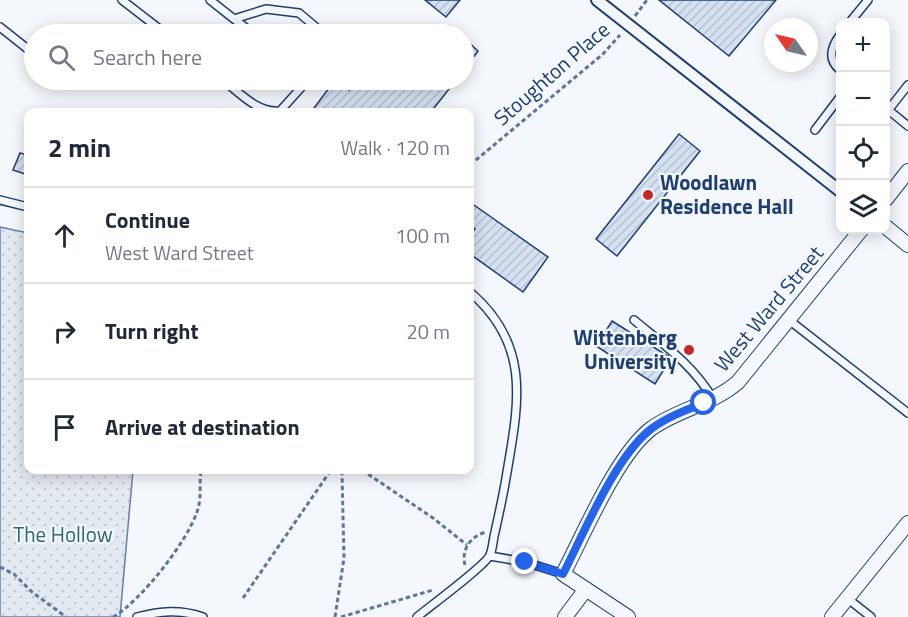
<!DOCTYPE html>
<html lang="en">
<head>
<meta charset="utf-8">
<style>
	:root { --surface:#fff; --page:#f6f6f7; --text:#1f2937; --muted:#747a83; --line:#e0e1e3 }
	body { margin:0; font-family:"Titillium Web",sans-serif; background:var(--page); color:var(--text) }
	.controls { position:absolute; right:18px; top:18px; display:grid; overflow:hidden; border-radius:12px; box-shadow:0 3px 15px #0003 }
	.controls button { width:54px; height:54px; display:grid; place-items:center; padding:0; border:0; border-bottom:2px solid var(--line); background:var(--surface); color:var(--text); font:30px sans-serif }
	.compass { position:absolute; left:764px; top:18px; width:54px; height:54px; border-radius:50%; background:var(--surface); box-shadow:0 3px 15px #0003; rotate:304deg }
	.stop { position:absolute; width:18px; height:18px; margin:-14px; border:4px solid #2563eb; border-radius:50%; background:#fff }
	.stop.end { background:#2563eb; border-color:#fff; box-shadow:0 2px 6px #0008 }
	.list { margin:0; padding:0; list-style:none }
	h2 { display:flex; justify-content:space-between; align-items:center; height:78px; margin:0; padding:0 24px; font-size:26px }
	h2 small { font-size:20px; font-weight:400; color:var(--muted) }
	.list li { display:grid; grid-template-columns:39px 1fr auto; gap:18px; align-items:center; box-sizing:border-box; height:96px; padding:0 24px; border-top:2px solid var(--line) }
	.list b { display:block; font-size:22px; white-space:nowrap }
	.list p { margin:0; font-size:20px; white-space:nowrap; color:var(--muted) }
	.list em { font-size:20px; font-style:normal; color:var(--muted) }
	.icon { flex:none; width:33px; height:33px; fill:none; stroke:currentColor; stroke-width:2; stroke-linecap:round; stroke-linejoin:round }
	.map { position:relative; flex:none; width:908px; height:617px; overflow:hidden }
	.search { position:absolute; background:var(--surface); box-shadow:0 3px 15px #0003; left:24px; top:24px; width:450px; height:66px; display:flex; align-items:center; gap:15px; box-sizing:border-box; padding:0 21px; border-radius:33px; color:var(--muted); font-size:22px }
	.panel { position:absolute; background:var(--surface); box-shadow:0 3px 15px #0003; left:24px; top:108px; width:450px; height:366px; border-radius:12px }
	.map>svg:first-child { display:block }
</style>
</head>
<body>
<div class="map">
<svg width="908" height="617" viewBox="0 0 908 617">
	<defs>
		<pattern id="grass-dots" width="8" height="8" patternUnits="userSpaceOnUse" patternTransform="scale(1.5)"><rect width="8" height="8" fill="#e3e9f0"/><path d="M2 2h.1M6 6h.1" fill="none" stroke="#c2c9d1" stroke-width="1.8" stroke-linecap="round"/></pattern>
		<pattern id="building-hatch" width="6" height="6" patternUnits="userSpaceOnUse" patternTransform="scale(1.5)"><rect width="6" height="6" fill="#d5e0f0"/><path d="M-1 1l2-2M0 6l6-6M5 7l2-2" fill="none" stroke="#b6c1d1"/></pattern>
	</defs>
	<rect width="100%" height="100%" fill="#f4f7fb"/>
	<path fill="url(#grass-dots)" stroke="#687fa3" stroke-width="1.5" d="M0,227L28,233V470H133L120,617H0Z"/>
	<path fill="url(#building-hatch)" stroke="#1d3f73" stroke-width="1.5" d="M425,0H460L446,17Z
		M659,0H776L729,56Z
		M449,26L459,34H442Z
		M464,38L478,51L464,70Z
		M335,80L349,90L358,80H456L431,112H311Z
		M679,134L700,151L617,256L596,239Z
		M20,153L28,155V175L13,170Z
		M474,205L548,257L523,292L470,254V236L475,229L470,225V211Z
		M612,321L671,358L655,384L596,346Z"/>
	<g fill="none" stroke-linecap="round" stroke-linejoin="round">
		<defs>
			<path id="service" d="M122,0L166,34
				M210,0L234,19
				M850,22L868,0
				M0,27L34,54
				M254,34L234,19L266,9L299,13L324,34
				M840,35C831,47 827,59 840,70
				M86,80H87
				M223,80C240,93 257,113 280,111L308,80
				M886,108L908,126
				M886,113L908,85
				M815,130L840,97
				M0,200L28,207
				M634,320C663,344 694,366 713,399
				M789,320L908,413
				M490,556L525,562L563,574
				M847,598L871,617
				M137,617C160,611 180,609 203,617
				M417,617C429,607 486,565 490,555C493,548 493,539 495,532C499,514 503,496 506,478C518,406 533,346 470,292"/>
			<path id="pedestrian" d="M597,0L840,191"/>
			<path id="minor" d="M886,199L908,171
				M886,227L908,245
				M565,617L586,589
				M628,617L563,574C584,534 617,454 652,428C679,409 713,404 738,382L861,230
				M832,617L908,523"/>
		</defs>
		<use href="#service" stroke="#1d3f73" stroke-width="10"/>
		<use href="#pedestrian" stroke="#1d3f73" stroke-width="14"/>
		<use href="#minor" stroke="#1d3f73" stroke-width="16"/>
		<path stroke="#5e769c" stroke-width="3" stroke-dasharray="4.5 3" stroke-linecap="butt" d="M635,16L647,0
			M470,165L603,54L620,35
			M362,470L433,518L467,545
			M465,565C461,549 471,536 486,532
			M0,567L14,574L32,592L66,617
			M243,598L331,470
			M113,617C142,600 186,543 197,512C202,499 199,483 201,470
			M335,617L344,558L342,474L338,470
			M341,617L433,590"/>
		<use href="#service" stroke="#f4f7fb" stroke-width="7"/>
		<use href="#pedestrian" stroke="#f4f7fb" stroke-width="10"/>
		<use href="#minor" stroke="#f4f7fb" stroke-width="14"/>
	</g>
	<g fill="none" stroke-linecap="round" stroke-linejoin="round">
		<path stroke="#2563eb" stroke-width="8" d="M525,562L563,574C584,533 615,457 651,429C667,417 686,410 704,403"/>
	</g>
	<g fill="#c62828" stroke="#f4f7fb" stroke-width="2">
		<circle cx="648" cy="195" r="6"/>
		<circle cx="689" cy="350" r="6"/>
	</g>
	<g text-anchor="middle" stroke-width="4.5" stroke-linejoin="round" paint-order="stroke">
		<g font-size="21" fill="#1d3f73" stroke="#f4f7fb">
			<text transform="translate(552 74) rotate(-41)" y="7">Stoughton Place</text>
			<text transform="translate(769 309) rotate(-50)" y="7">West Ward Street</text>
		</g>
		<g font-size="21" font-weight="bold" fill="#1d3f73" stroke="#f4f7fb" text-anchor="start">
			<text x="660" y="190">Woodlawn<tspan x="660" dy="24">Residence Hall</tspan></text>
			<text x="677" y="345" text-anchor="end">Wittenberg<tspan x="677" dy="24">University</tspan></text>
		</g>
		<g font-size="21" fill="#2c6c60" stroke="#f4f7fb">
			<text x="63" y="542">The Hollow</text>
		</g>
	</g>
</svg>
<div class="controls">
<button>+</button>
<button>−</button>
<button><svg class="icon" aria-label="locate" viewBox="0 0 24 24"><circle cx="12" cy="12" r="6"/><path d="M12 2v4M12 18v4M2 12h4M18 12h4"/></svg></button>
<button><svg class="icon" aria-label="layers" viewBox="0 0 24 24"><path d="M12 4l9 5-9 5-9-5zM3 14l9 5 9-5"/></svg></button>
</div>
<svg class="compass" viewBox="-18 -18 36 36"><path d="M0-13l5 13h-10z" fill="#e53935"/><path d="M0 13l5-13h-10z" fill="#747a83"/></svg>
<div class="stop" style="left:704px;top:403px"></div>
<div class="stop end" style="left:525px;top:562px"></div>
<div class="search"><svg class="icon" aria-label="search" viewBox="0 0 24 24"><circle cx="10" cy="10" r="6"/><path d="M15 15l6 6"/></svg>Search here</div>
<section class="panel">
<h2>2 min<small>Walk · 120 m</small></h2>
<ul class="list">
<li><svg class="icon" aria-label="ahead" viewBox="0 0 24 24"><path d="M12 20V5M6 11l6-6 6 6"/></svg><div><b>Continue</b><p>West Ward Street</p></div><em>100 m</em></li>
<li><svg class="icon" aria-label="right" viewBox="0 0 24 24"><path d="M7 20v-9h11M14 6l5 5-5 5"/></svg><div><b>Turn right</b></div><em>20 m</em></li>
<li><svg class="icon" aria-label="arrive" viewBox="0 0 24 24"><path d="M6 21V4h12l-3 4 3 4H6"/></svg><div><b>Arrive at destination</b></div></li>
</ul>
</section>
</div>
</body>
</html>
